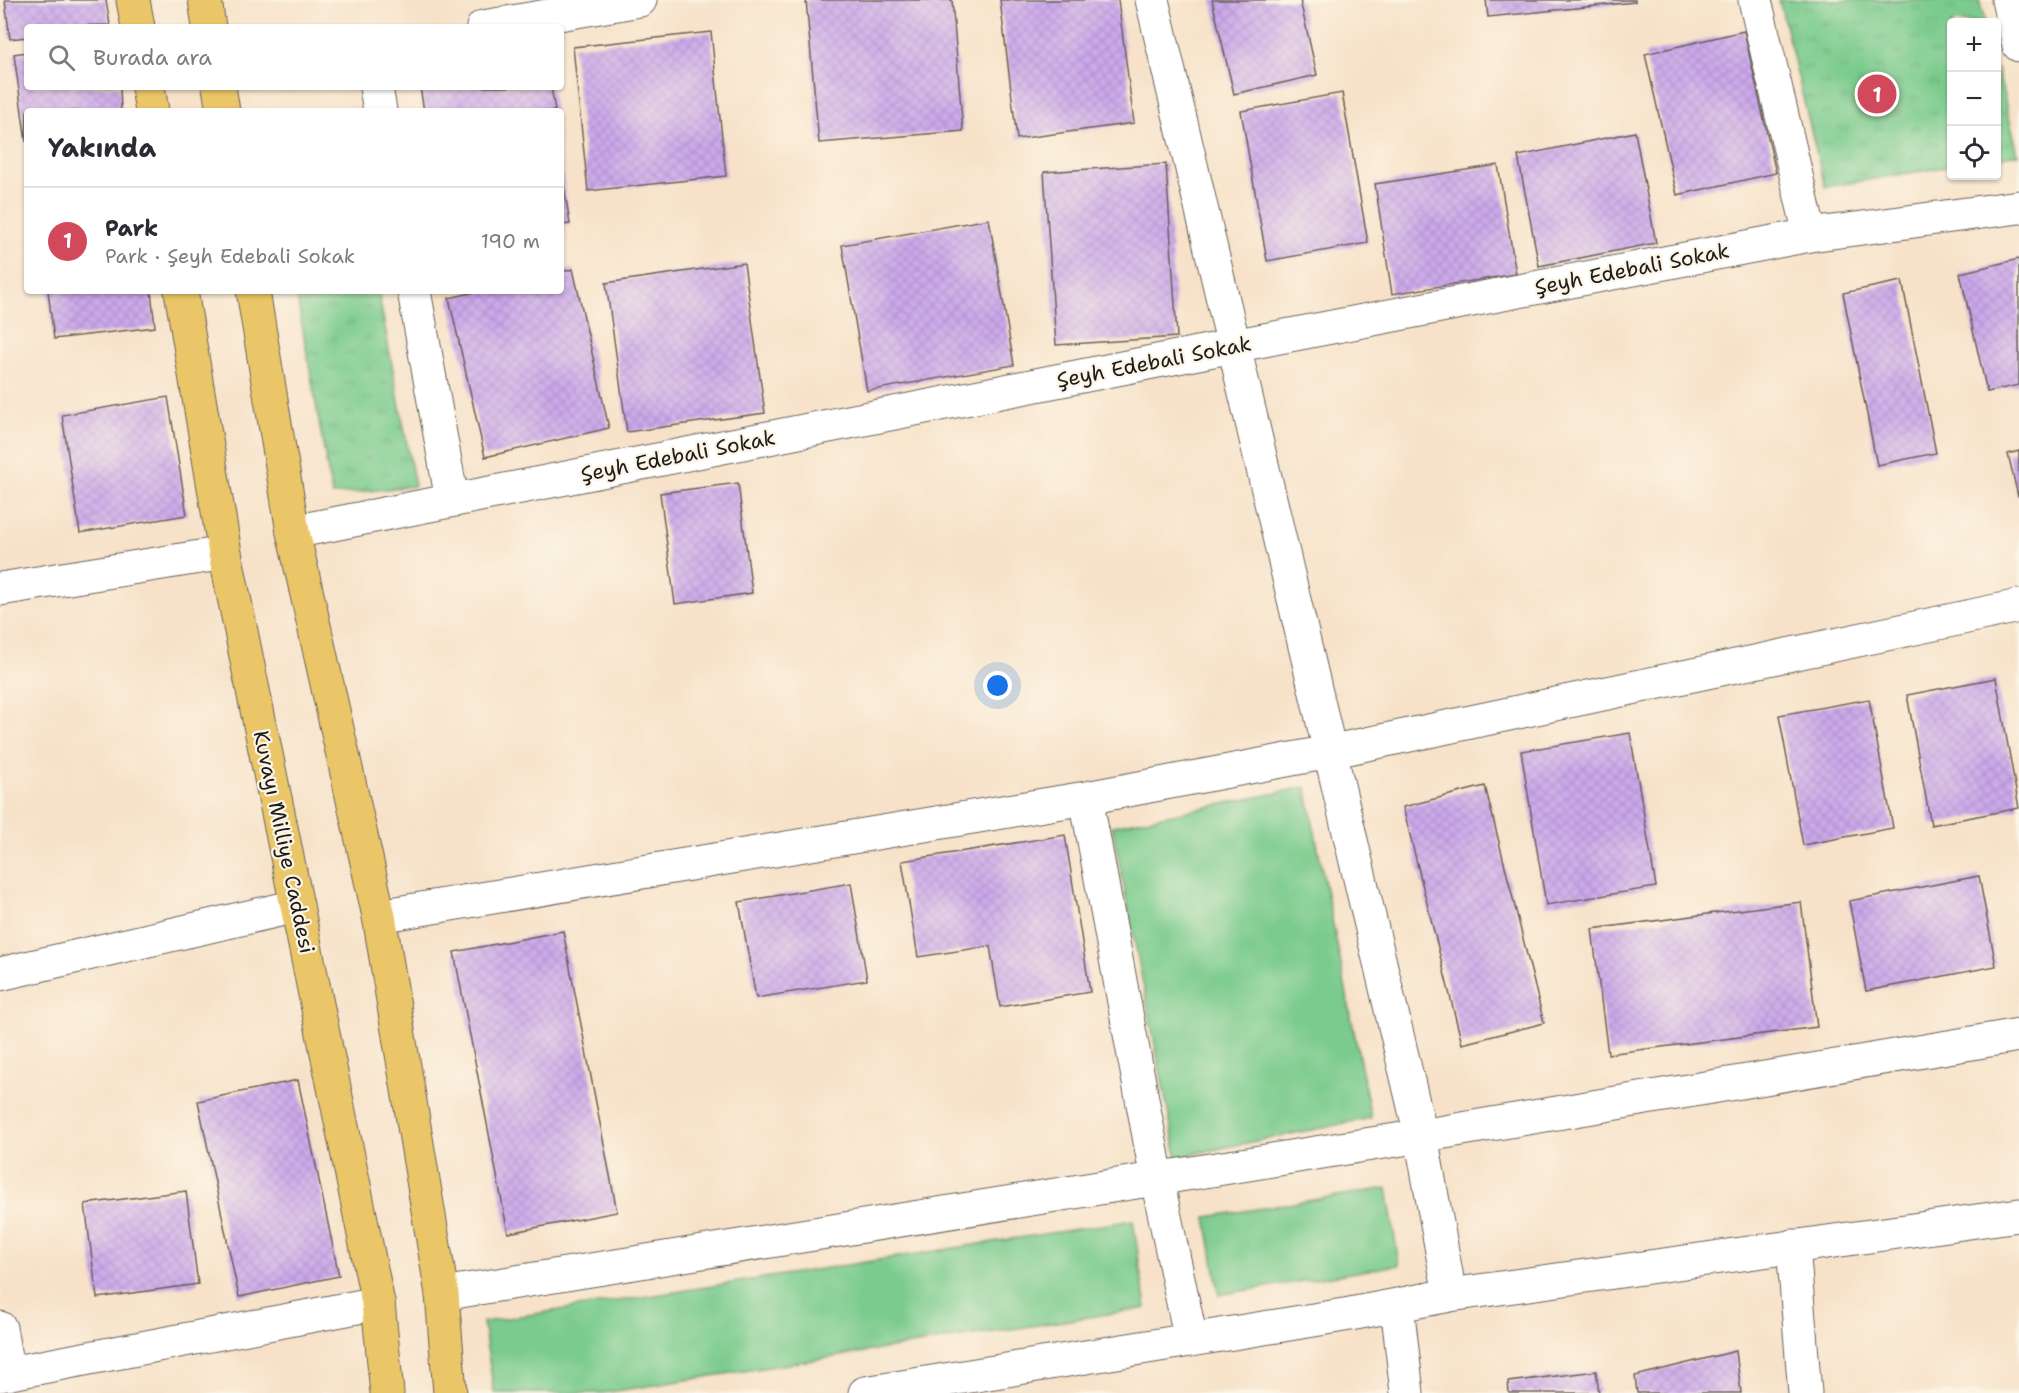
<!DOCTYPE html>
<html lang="tr">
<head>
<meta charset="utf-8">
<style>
	:root { --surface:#fff; --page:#f2f2f3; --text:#2b2b33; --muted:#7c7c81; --line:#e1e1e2; --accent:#d1495b }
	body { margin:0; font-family:"Shantell Sans",sans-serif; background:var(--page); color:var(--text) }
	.controls { position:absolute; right:18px; top:18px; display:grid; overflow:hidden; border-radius:6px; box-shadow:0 2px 4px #0004 }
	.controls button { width:54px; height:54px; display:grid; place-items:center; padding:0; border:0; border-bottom:2px solid var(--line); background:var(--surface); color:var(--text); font:30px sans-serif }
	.you { position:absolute; left:998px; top:686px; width:21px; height:21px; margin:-15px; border:4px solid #fff; border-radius:50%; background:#1a73e8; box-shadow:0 0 0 9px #1a73e833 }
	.badge { display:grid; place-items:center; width:39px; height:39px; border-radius:50%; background:var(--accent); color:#fff; font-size:20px; font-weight:700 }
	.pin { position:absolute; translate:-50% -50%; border:3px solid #fff; box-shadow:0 2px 6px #0006 }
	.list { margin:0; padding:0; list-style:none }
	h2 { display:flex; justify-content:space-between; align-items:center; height:78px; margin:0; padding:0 24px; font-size:26px }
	h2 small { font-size:20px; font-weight:400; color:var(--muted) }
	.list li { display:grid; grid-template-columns:39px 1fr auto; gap:18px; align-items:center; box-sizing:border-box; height:108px; padding:0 24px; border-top:2px solid var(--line) }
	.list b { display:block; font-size:22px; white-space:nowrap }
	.list p { margin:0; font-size:20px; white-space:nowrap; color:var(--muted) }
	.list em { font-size:20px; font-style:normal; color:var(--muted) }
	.icon { flex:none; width:33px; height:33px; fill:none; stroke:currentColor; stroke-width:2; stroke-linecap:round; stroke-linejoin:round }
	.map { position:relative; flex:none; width:2019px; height:1393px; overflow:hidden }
	.search { position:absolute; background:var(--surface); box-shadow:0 2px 4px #0004; left:24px; top:24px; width:540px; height:66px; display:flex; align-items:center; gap:15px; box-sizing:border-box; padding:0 21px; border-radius:6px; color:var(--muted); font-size:22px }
	.panel { position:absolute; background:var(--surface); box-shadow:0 2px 4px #0004; left:24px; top:108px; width:540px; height:186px; border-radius:6px }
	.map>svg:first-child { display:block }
</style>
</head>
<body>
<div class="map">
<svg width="2019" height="1393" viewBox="0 0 2019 1393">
	<defs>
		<pattern id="park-tufts" width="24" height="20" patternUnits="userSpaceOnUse" patternTransform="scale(1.5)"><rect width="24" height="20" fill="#7acb8d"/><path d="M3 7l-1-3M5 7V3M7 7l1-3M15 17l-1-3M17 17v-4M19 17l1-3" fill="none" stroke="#69ae79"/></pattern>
		<pattern id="building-cross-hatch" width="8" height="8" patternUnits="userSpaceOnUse" patternTransform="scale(1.5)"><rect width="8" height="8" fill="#cca9eb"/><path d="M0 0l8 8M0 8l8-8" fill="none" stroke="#af91c9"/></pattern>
	</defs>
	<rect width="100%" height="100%" fill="#fcf5e5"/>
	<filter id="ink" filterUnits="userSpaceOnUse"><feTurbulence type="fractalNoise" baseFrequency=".0167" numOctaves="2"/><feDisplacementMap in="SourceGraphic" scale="12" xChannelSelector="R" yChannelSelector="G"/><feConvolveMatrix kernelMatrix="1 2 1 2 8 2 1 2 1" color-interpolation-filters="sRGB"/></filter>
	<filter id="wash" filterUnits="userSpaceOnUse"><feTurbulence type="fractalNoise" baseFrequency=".008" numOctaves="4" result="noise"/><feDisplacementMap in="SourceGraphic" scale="24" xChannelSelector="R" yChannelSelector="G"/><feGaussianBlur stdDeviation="1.35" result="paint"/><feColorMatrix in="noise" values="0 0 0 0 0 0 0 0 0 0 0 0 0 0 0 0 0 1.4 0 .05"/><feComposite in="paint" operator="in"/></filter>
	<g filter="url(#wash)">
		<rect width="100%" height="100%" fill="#f7e2c9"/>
		<path fill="#7acb8d" stroke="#4b7454" stroke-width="1.5" d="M1306,787L1371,1118L1177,1157L1112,826Z
			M1387,1188L1399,1265L1219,1295L1206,1217Z
			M1133,1220L1146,1308L603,1393H494L483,1322Z"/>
		<path fill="url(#park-tufts)" stroke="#4b7454" stroke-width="1.5" d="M1779,0H1979L1985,22H1952L1951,166L1825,187Z
			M1997,68L2018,154L1997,158H1996Z
			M296,291H378L415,486L332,495Z"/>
		<g id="blocks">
			<path fill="url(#building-cross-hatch)" d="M5,0H106L110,25L27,27V37L10,39Z
				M806,0H952L963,131L819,143Z
				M1000,0H1118L1134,123L1017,139Z
				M1212,0H1300L1317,75L1234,94Z
				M1486,0H1635V2L1488,17Z
				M1744,31L1776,173L1677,195L1645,54Z
				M711,32L726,176L588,191L573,47Z
				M27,52V87H120L121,111H27L26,142L14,54Z
				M420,87H551L555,111H424Z
				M1342,93L1368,243L1267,261L1241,111Z
				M1635,132L1656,243L1539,266L1518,156Z
				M1166,164L1177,337L1056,345L1044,172Z
				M1498,165L1516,274L1392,294L1375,184Z
				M561,168L570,224L561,225Z
				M989,219L1014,365L867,391L842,245Z
				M2019,259V385L1987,392L1960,273Z
				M744,263L765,413L627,432L606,283Z
				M573,269L609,428L485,457L449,298L480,291H561V272Z
				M1902,281L1936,453L1877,465L1843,293Z
				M48,291H151L155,327L54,339Z
				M168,397L187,515L80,533L62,415Z
				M2019,451V496H2018L2008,454Z
				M738,483L752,593L675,604L660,493Z
				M1996,678L2019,808L1931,825L1907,695Z
				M1869,699L1893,828L1803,845L1779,715Z
				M1630,733L1656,887L1546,905L1521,751Z
				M1485,786L1544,1023L1462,1044L1403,807Z
				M1065,835L1090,992L1000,1007L990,946L918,957L902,861Z
				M1979,876L1996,966L1866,991L1849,901Z
				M851,883L867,980L756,998L739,902Z
				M1801,902L1817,1027L1608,1054L1592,929Z
				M563,931L617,1212L508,1233L454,952Z
				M298,1080L339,1276L239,1297L198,1101Z
				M186,1191L198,1284L97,1298L85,1204Z
				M1736,1351L1741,1393H1637L1635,1376Z
				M1596,1371L1599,1393H1509L1508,1382Z"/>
		</g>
	</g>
	<g filter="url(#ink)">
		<use href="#blocks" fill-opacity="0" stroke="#696159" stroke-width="1.5"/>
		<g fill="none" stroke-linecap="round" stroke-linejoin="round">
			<defs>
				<path id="minor" d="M1152,0L1421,1136L1450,1295
					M1755,0L1810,235
					M2008,0L2019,45
					M483,27L640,0
					M376,87L380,111
					M414,291L452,500
					M293,532L1233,346L1810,235L2019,207
					M0,589L225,553
					M1086,798L1157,1179L1191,1340
					M379,916L1086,798L1329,752L2019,606
					M0,974L297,906
					M1793,1246L1805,1393
					M442,1294L1421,1136L2019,1035
					M1397,1305L1407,1393
					M0,1328L8,1374
					M0,1375L378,1303
					M865,1393L1350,1314L1450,1295L2019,1215"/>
				<path id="major" d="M133,0L138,27
					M205,0L209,27
					M148,87L152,111
					M219,87L223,111
					M181,291L225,553L378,1303L387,1393
					M253,291L293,532L379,916L442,1294L450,1393"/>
			</defs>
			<use href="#minor" stroke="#696159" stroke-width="35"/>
			<use href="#major" stroke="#696159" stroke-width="35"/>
			<use href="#minor" stroke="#fff" stroke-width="33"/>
			<use href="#major" stroke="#eac669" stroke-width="33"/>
		</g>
	</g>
	<g text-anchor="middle" stroke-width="4.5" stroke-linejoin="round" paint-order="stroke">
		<g font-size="21" fill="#1c1c1c" stroke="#fcf5e5">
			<text transform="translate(1632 269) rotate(-11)" y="7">Şeyh Edebali Sokak</text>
			<text transform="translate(1154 362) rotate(-11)" y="7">Şeyh Edebali Sokak</text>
			<text transform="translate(678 456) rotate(-11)" y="7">Şeyh Edebali Sokak</text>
			<text transform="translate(284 842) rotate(78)" y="7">Kuvayı Milliye Caddesi</text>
		</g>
	</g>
</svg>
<div class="controls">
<button>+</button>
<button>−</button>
<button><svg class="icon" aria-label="locate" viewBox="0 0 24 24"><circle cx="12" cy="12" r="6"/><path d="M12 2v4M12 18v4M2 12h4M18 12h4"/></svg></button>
</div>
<div class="you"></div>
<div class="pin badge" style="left:1877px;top:94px">1</div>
<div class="search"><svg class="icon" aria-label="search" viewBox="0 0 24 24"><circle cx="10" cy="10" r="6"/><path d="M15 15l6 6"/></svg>Burada ara</div>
<section class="panel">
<h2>Yakında<small></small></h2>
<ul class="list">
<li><span class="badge">1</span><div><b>Park</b><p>Park · Şeyh Edebali Sokak</p></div><em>190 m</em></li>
</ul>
</section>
</div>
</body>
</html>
